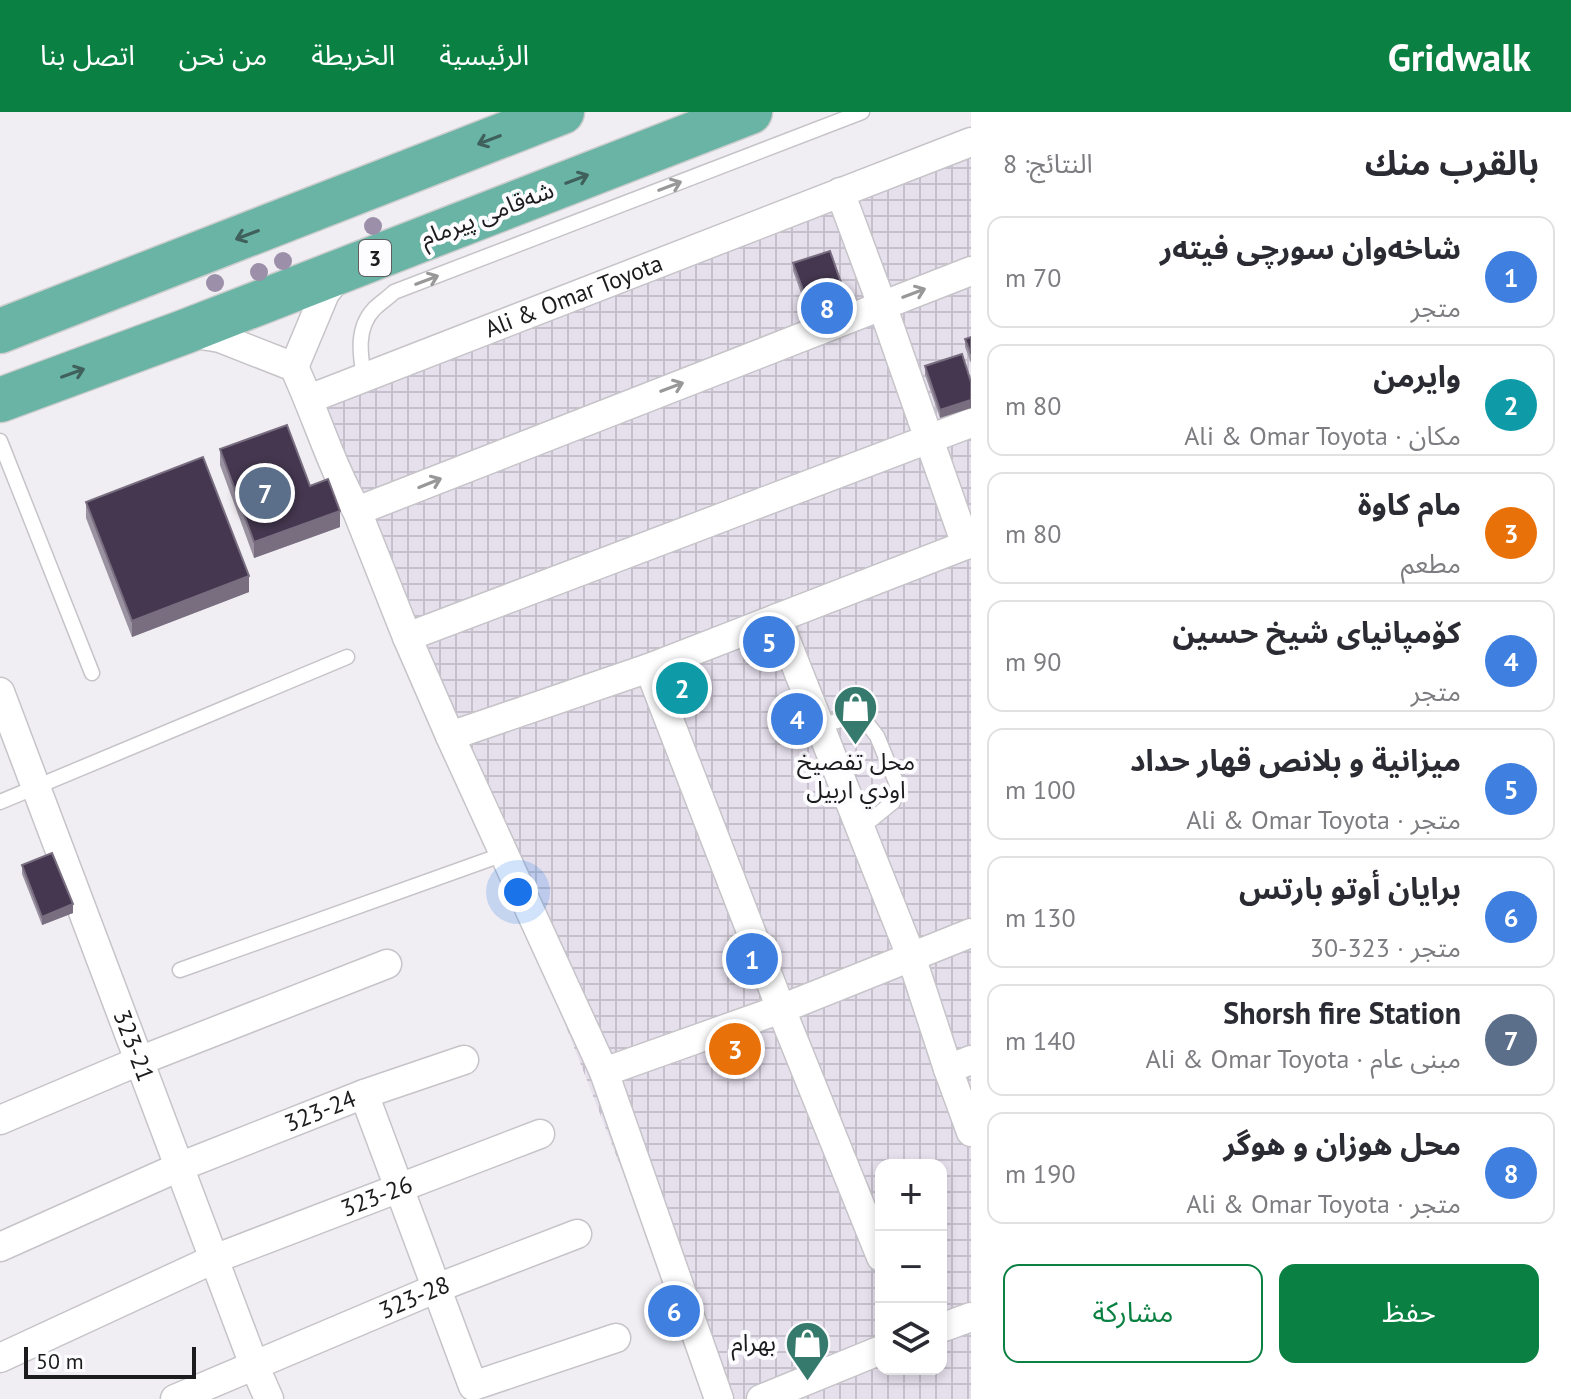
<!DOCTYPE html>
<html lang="ar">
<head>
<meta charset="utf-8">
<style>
	:root { --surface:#fff; --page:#f7f7f7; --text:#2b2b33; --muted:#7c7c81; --line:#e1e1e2; --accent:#0b8043 }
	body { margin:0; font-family:"PT Sans","Noto Sans Arabic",sans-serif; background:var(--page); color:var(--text); direction:rtl }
	.controls { position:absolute; right:24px; bottom:24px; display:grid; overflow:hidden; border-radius:16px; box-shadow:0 4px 12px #0003 }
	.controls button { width:72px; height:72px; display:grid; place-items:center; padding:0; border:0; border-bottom:2px solid var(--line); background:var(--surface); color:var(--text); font:40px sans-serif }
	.scale { position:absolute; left:24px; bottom:20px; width:172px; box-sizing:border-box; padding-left:8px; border:4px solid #1c1b1d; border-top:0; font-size:22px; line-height:28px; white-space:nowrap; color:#1c1b1d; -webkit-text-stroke:6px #fdfcff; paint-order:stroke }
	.you { position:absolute; left:518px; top:780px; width:28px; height:28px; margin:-20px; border:6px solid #fff; border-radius:50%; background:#1a73e8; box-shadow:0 0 0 12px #1a73e833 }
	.badge { display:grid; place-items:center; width:52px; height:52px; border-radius:50%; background:var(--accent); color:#fff; font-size:26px; font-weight:700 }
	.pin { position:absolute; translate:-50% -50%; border:4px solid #fff; box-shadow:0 2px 8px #0006 }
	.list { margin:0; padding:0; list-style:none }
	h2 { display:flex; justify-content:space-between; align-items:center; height:104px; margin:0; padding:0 32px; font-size:34px }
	h2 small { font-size:26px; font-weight:400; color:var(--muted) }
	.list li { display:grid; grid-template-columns:52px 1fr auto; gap:24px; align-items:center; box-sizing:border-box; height:112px; margin:0 16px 16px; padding:0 16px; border:2px solid var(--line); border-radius:16px }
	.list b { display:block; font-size:30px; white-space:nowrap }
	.list p { margin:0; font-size:26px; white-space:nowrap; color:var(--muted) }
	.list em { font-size:26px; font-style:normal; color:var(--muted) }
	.actions { display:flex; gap:16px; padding:24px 32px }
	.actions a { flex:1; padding:18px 0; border:2px solid var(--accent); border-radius:16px; text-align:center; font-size:28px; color:var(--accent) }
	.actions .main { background:var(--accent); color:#fff }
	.icon { flex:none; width:44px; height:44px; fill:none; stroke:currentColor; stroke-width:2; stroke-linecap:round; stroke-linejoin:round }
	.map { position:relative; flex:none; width:971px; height:1287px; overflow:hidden; direction:ltr }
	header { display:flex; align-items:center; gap:48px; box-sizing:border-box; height:112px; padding:0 40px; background:var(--accent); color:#fff }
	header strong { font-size:38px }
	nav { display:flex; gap:44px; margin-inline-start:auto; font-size:28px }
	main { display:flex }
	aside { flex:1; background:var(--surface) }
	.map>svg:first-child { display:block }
</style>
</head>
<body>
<header>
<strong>Gridwalk</strong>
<nav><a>الرئيسية</a><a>الخريطة</a><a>من نحن</a><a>اتصل بنا</a></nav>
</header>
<main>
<aside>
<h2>بالقرب منك<small>النتائج: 8</small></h2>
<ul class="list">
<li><span class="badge" style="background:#3f7fe0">1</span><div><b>شاخەوان سورچی فیتەر</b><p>متجر</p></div><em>70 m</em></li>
<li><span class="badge" style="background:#0f9aa8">2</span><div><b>وایرمن</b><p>مكان · Ali &amp; Omar Toyota</p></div><em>80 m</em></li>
<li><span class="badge" style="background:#e8710a">3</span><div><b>مام كاوة</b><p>مطعم</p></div><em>80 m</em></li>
<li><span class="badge" style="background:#3f7fe0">4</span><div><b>کۆمپانیای شیخ حسین</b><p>متجر</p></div><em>90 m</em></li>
<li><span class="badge" style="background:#3f7fe0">5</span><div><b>ميزانية و بلانص قهار حداد</b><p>متجر · Ali &amp; Omar Toyota</p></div><em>100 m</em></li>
<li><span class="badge" style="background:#3f7fe0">6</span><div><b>برايان أوتو بارتس</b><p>متجر · 323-30</p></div><em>130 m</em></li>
<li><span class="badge" style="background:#5c6f8a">7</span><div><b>Shorsh fire Station</b><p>مبنى عام · Ali &amp; Omar Toyota</p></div><em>140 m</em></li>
<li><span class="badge" style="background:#3f7fe0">8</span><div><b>محل هوزان و هوگر</b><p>متجر · Ali &amp; Omar Toyota</p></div><em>190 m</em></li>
</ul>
<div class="actions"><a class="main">حفظ</a><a>مشاركة</a></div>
</aside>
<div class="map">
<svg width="971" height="1287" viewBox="0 0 971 1287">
	<defs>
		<pattern id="industrial-grid" width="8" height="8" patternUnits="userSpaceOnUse" patternTransform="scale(2)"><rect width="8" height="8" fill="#e6e0ed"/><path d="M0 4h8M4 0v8" fill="none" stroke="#c5c0cb"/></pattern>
	</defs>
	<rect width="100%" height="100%" fill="#f0eef3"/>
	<path fill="url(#industrial-grid)" fill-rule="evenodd" d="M971,26V1287H711L544,858L315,296ZM881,1053H941V1257H881Z"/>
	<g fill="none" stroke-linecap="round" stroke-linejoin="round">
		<defs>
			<path id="service" d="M364,266C360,242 356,216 374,197C380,191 388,186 394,180L862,0
				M0,329L92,561
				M820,614L854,604L866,610L877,624L898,675L893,690L860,717
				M0,690L347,545
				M180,858L504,742"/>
			<g id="minor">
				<path d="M840,80L882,193L966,433"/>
				<path d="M189,221L220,226L294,255C316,302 331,354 357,399L407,525L450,624L604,960L719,1287"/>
				<path d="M294,255L325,181L342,160"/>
				<path id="s1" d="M309,287L971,30"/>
				<path d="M357,399L971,159"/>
				<path d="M777,506L911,844L948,957L971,1020"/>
				<path d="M407,525L971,311"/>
				<path d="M649,556L781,897L881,1145"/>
				<path id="s2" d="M0,580L254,1253L269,1287"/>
				<path d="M450,624L649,556L971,431"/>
				<path d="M948,957L971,948"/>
				<path d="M604,960L781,897L971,821"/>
				<path d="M364,982L473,1274L616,1226"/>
				<path d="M0,1008L139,949L387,852"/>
				<path id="s3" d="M0,1135L179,1055L364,982L464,948"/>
				<path d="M941,1216L971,1205"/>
				<path id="s4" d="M0,1246L214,1147L540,1022"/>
				<path id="s5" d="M175,1287L437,1176L577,1122"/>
				<path d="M761,1287L881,1238"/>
			</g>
			<path id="trunk" d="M0,219L562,0
				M0,288L184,220L750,0"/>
		</defs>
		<use href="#service" stroke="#c6c4c9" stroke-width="17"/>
		<use href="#minor" stroke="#c6c4c9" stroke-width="31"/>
		<use href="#trunk" stroke="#cdcdcd" stroke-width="47"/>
		<use href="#service" stroke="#fff" stroke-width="14"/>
		<use href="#minor" stroke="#fff" stroke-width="28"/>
		<use href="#trunk" stroke="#6ab4a6" stroke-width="44"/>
	</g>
	<g fill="#9c8fa9">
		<circle cx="373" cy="114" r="9"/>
		<circle cx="283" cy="149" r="9"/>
		<circle cx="259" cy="160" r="9"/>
		<circle cx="215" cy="171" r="9"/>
	</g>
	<path fill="#9a92a1" d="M793,151L845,191L810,206L793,159Z
		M971,225V251L965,235V227Z
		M962,242L940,306L925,263V254Z
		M220,337L310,374L340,415L254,446L220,353Z
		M86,390L249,480L132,525L86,406Z
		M22,753L73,801L42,813L22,762Z"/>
	<path fill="#786e80" d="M845,182V191L810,206V197Z
		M971,288V296L940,306V298Z
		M340,399V415L254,446V430Z
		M249,464V480L132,525V509Z
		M73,792V801L42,813V805Z"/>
	<path fill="#44374f" stroke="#786e80" stroke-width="2" d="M830,139L845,182L810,197L793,151Z
		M971,225V242L965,227Z
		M962,242L971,270V288L940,298L925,254Z
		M287,313L310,374L328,367L340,399L254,430L220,337Z
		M203,345L249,464L132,509L86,390Z
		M52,741L73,792L42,805L22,753Z"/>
	<defs><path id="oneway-shaft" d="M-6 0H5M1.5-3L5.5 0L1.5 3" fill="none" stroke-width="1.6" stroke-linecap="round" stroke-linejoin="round" transform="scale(2)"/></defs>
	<g stroke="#3f605b">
		<use href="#oneway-shaft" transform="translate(489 28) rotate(159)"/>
		<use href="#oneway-shaft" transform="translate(577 67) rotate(-21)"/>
		<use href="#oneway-shaft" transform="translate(247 123) rotate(159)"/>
		<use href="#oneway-shaft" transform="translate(73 261) rotate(-20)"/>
	</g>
	<g stroke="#999899">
		<use href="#oneway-shaft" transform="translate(670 74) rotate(-21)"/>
		<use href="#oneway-shaft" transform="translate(427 168) rotate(-21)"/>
		<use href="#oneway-shaft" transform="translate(914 181) rotate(-21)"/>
		<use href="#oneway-shaft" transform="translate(672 275) rotate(-21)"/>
		<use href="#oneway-shaft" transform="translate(430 371) rotate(-22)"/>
	</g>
	<defs>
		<symbol id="shop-pin" viewBox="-11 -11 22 30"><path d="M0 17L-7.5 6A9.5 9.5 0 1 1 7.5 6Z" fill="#367a6e" stroke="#fdfcff"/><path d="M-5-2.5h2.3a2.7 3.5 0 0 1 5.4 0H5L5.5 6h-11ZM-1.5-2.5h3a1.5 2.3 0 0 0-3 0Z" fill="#fff"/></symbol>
	</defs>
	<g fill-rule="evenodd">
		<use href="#shop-pin" x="830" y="570" width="51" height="69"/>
		<use href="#shop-pin" x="782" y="1206" width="51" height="69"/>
	</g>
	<g text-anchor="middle" stroke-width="8" stroke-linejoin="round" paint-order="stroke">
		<rect fill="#fdfcff" stroke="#605e61" stroke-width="2" x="359" y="128" width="32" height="36" rx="6"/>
		<g font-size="22" font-weight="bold" fill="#1c1b1d">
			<text x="375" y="154">3</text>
		</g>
		<g font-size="24" fill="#1c1b1d" stroke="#fdfcff">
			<text transform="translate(487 102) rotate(-21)" y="8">شەقامی پیرمام</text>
			<text dy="8" stroke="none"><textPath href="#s1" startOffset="284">Ali &amp; Omar Toyota</textPath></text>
			<text dy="8" stroke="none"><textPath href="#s2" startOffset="378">323-21</textPath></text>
			<text dy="8" stroke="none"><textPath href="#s3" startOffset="348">323-24</textPath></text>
			<text dy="8" stroke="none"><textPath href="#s4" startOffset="410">323-26</textPath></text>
			<text dy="8" stroke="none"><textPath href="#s5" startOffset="260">323-28</textPath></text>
		</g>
		<g font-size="24" fill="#1c1b1d" stroke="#fdfcff">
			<text x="856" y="658">محل تفصيخ<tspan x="856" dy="28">اودي اربيل</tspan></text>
			<text x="776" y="1239" text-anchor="end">بهرام</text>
		</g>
	</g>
</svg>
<div class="controls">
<button>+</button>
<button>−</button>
<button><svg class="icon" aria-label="layers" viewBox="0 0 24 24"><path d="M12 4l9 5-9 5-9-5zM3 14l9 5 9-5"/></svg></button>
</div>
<div class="scale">50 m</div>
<div class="you"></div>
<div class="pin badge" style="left:752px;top:847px;background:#3f7fe0">1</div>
<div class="pin badge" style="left:682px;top:576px;background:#0f9aa8">2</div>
<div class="pin badge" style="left:735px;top:937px;background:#e8710a">3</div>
<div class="pin badge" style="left:797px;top:607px;background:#3f7fe0">4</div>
<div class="pin badge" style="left:769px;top:530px;background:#3f7fe0">5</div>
<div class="pin badge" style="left:674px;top:1199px;background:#3f7fe0">6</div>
<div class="pin badge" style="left:265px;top:381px;background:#5c6f8a">7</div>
<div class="pin badge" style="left:827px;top:196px;background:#3f7fe0">8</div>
</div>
</main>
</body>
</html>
